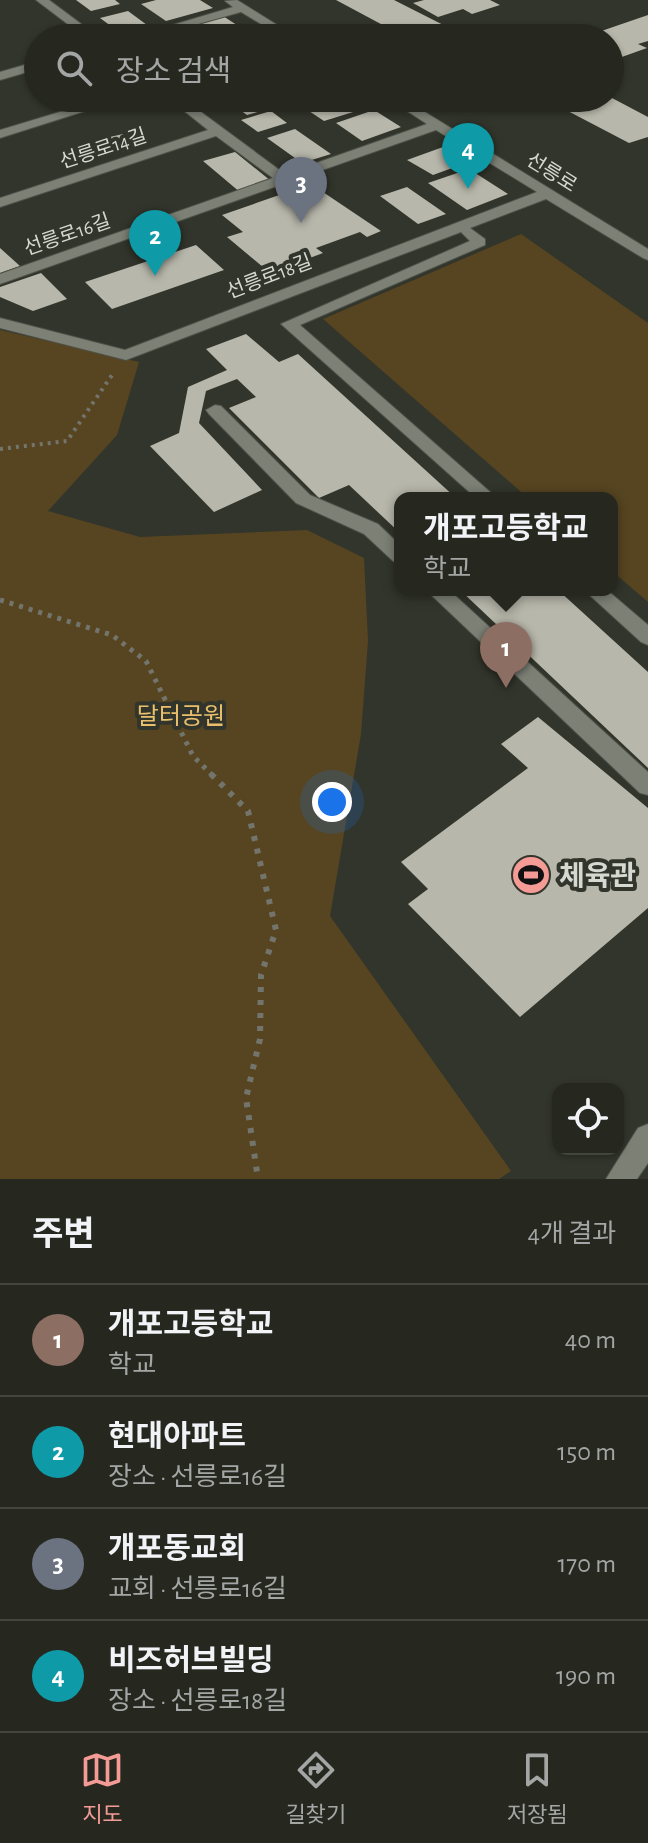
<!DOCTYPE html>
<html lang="ko">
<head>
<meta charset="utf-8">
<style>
	:root { --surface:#262820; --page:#2e3029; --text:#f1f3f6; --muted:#a4a6a5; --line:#42443e; --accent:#f59b96 }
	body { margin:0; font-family:"Alegreya Sans","Noto Sans KR",sans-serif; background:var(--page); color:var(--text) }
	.controls { position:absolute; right:24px; bottom:24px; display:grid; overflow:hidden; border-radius:16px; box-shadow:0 2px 6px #0004 }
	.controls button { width:72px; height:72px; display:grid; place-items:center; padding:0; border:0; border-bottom:2px solid var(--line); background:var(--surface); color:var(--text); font:40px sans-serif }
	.you { position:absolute; left:332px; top:802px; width:28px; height:28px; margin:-20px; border:6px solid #fff; border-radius:50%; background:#1a73e8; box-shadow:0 0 0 12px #1a73e833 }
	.badge { display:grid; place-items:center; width:52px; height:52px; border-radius:50%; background:var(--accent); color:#fff; font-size:26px; font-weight:700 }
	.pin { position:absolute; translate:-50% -66px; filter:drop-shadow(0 2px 4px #0008) }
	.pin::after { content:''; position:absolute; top:42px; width:28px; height:24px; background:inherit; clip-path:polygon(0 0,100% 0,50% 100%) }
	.popup { position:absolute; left:394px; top:492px; width:224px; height:104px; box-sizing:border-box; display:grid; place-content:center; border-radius:16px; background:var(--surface); filter:drop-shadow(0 2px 6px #0005); font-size:26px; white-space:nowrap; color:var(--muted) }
	.popup b { font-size:30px; color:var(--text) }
	.popup::after { content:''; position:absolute; left:50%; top:100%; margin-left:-16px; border:16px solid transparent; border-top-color:var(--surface) }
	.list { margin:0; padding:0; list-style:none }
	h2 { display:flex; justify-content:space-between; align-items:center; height:104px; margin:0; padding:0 32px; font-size:34px }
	h2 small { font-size:26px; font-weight:400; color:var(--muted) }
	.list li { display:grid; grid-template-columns:52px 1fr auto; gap:24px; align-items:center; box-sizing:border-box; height:112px; padding:0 32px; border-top:2px solid var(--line) }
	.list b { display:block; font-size:30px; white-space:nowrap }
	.list p { margin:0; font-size:26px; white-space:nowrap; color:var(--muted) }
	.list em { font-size:26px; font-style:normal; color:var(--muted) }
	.icon { flex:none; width:44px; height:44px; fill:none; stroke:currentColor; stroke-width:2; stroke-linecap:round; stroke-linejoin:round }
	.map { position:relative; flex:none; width:648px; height:1179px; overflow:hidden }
	.search { position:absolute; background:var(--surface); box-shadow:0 2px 6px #0004; left:24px; right:24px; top:24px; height:88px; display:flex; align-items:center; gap:20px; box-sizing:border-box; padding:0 28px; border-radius:44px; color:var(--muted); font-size:30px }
	.sheet { height:552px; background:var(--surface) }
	nav { display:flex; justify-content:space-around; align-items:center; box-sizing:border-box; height:112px; border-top:2px solid var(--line); background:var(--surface); font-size:22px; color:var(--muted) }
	nav a { display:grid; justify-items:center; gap:4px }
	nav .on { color:var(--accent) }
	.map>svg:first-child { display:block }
</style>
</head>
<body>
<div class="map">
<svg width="648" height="1179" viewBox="0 0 648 1179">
	<rect width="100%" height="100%" fill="#32352b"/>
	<path fill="#574521" d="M521,234L648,323V602L612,571V498H528L323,319Z
		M0,330L139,362L117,435L48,511L140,537L307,530L364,558L368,641L361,734L330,916L511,1171L499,1179H0Z"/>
	<path fill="#b8b7ab" d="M76,0H115L120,4L91,11Z
		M156,0H200L213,8L166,21L141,4Z
		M336,0H394L469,38H407Z
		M424,0H490L500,5L472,14L463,9L438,17L413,3Z
		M128,11L147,25L119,32L100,18Z
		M648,15V41L638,44L647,48L619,58L610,53V38H581Z
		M223,16L246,31L222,38H204L198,34L183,38H146Z
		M223,98H252L268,109L247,115Z
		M329,98H351L366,108L324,121L306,109Z
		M543,98H612L648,117V137L629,143Z
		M374,110L401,127L362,141L336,123Z
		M271,111L287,123L258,132L241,120Z
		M295,129L331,154L302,163L267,138Z
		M123,134L138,146L113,155L101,139Z
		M443,147L466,163L433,175L407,160Z
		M235,152L271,181L241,193L203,161Z
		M469,169L508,194L467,210L428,183Z
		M311,184L381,231L367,237L360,232L316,248L323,253L270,273L227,237L243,232L222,215Z
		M407,187L446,214L418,224L380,196Z
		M196,245L224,270L112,309L85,282Z
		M0,248L20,266L0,273Z
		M41,273L67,299L33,311L0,297V287Z
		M246,334L279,362L298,354L456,498H400V533L349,485L319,498L229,408L256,397L237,379L206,391L199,423L262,490L214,512L150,446L179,433L188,387L227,370L206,349Z
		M460,590H558L648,672V768Z
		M538,717L648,808V908L520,1017L408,904L428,889L401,862L528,768L501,744Z"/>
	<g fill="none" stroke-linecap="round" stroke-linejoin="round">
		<defs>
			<path id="minor" d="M36,0H49L100,38H86Z
				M237,0L298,38H284L241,12L148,38H129L233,7L225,1Z
				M38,61V69L0,80V72Z
				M106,98H126L0,138V130Z
				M168,98H182L285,174L427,124L387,98H402L648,249V260L643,258L546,199L470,228L485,239V245L300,325L497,498H476L281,324L470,241L461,232L126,360L0,328V318L125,350L537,192L436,130L0,284V274L273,178L216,136L0,207V198L208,130Z
				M215,405L221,406L310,495L378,524L400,545V563L393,561L364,534L296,503L209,414L206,410Z
				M426,590H449L648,772V795L640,793Z
				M584,590H607L648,625V645L641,642Z
				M648,1124V1163L637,1179H606L638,1128Z"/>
		</defs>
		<use href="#minor" stroke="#4e5148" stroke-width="2"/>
		<path stroke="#73756d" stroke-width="4" stroke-dasharray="3 5" stroke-linecap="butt" d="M0,449L67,441L112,375"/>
		<path stroke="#73756d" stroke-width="5" stroke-dasharray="4 6" stroke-linecap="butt" d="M0,600L112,635L146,661L193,756L213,776"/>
		<path stroke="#73756d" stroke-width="6" stroke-dasharray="5 8" stroke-linecap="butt" d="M211,774L248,811L276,930L261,975L260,1039L246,1098L258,1179"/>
		<use href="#minor" fill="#7c8075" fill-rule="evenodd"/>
	</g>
	<defs>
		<symbol id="stadium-disc" viewBox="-11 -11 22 22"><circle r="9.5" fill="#f59b96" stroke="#32352b"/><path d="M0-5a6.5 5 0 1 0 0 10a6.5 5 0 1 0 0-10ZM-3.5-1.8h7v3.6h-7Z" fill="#111"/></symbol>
	</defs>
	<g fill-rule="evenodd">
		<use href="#stadium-disc" x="509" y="853" width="44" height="44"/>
	</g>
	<g text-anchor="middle" stroke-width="8" stroke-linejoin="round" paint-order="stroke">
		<g font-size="20" fill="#d6d8d2" stroke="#32352b">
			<text transform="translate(103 148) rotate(-18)" y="7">선릉로14길</text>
			<text transform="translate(552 172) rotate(32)" y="7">선릉로</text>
			<text transform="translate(67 234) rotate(-19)" y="7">선릉로16길</text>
			<text transform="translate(269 276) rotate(-21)" y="7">선릉로18길</text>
		</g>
		<g font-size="24" fill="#e9bf6d" stroke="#32352b">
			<text x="181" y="724">달터공원</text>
		</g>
		<g font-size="28" font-weight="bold" fill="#d6d8d2" stroke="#32352b" text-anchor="start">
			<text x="559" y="885">체육관</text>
		</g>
	</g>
</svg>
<div class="controls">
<button><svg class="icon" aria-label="locate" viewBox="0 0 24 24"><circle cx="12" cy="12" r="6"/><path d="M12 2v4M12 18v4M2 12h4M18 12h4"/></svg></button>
</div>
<div class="you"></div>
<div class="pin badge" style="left:506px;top:688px;background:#8d6e63">1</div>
<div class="popup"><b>개포고등학교</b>학교</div>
<div class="pin badge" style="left:155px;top:276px;background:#0f9aa8">2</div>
<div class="pin badge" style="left:301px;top:223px;background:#6b7280">3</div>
<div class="pin badge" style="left:468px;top:189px;background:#0f9aa8">4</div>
<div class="search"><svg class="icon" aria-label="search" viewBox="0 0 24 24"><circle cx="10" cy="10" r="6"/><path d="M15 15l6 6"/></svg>장소 검색</div>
</div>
<section class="sheet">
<h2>주변<small>4개 결과</small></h2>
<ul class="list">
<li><span class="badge" style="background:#8d6e63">1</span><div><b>개포고등학교</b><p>학교</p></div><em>40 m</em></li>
<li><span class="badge" style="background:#0f9aa8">2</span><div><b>현대아파트</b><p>장소 · 선릉로16길</p></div><em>150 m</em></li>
<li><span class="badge" style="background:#6b7280">3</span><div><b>개포동교회</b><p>교회 · 선릉로16길</p></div><em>170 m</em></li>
<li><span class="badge" style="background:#0f9aa8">4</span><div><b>비즈허브빌딩</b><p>장소 · 선릉로18길</p></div><em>190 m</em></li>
</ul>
</section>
<nav>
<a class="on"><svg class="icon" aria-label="map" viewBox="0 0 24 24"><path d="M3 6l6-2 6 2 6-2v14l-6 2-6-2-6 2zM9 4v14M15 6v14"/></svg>지도</a>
<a><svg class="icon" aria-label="directions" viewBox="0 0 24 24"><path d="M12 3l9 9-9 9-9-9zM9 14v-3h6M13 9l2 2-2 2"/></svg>길찾기</a>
<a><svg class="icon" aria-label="saved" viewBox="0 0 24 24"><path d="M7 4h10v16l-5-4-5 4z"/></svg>저장됨</a>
</nav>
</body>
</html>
